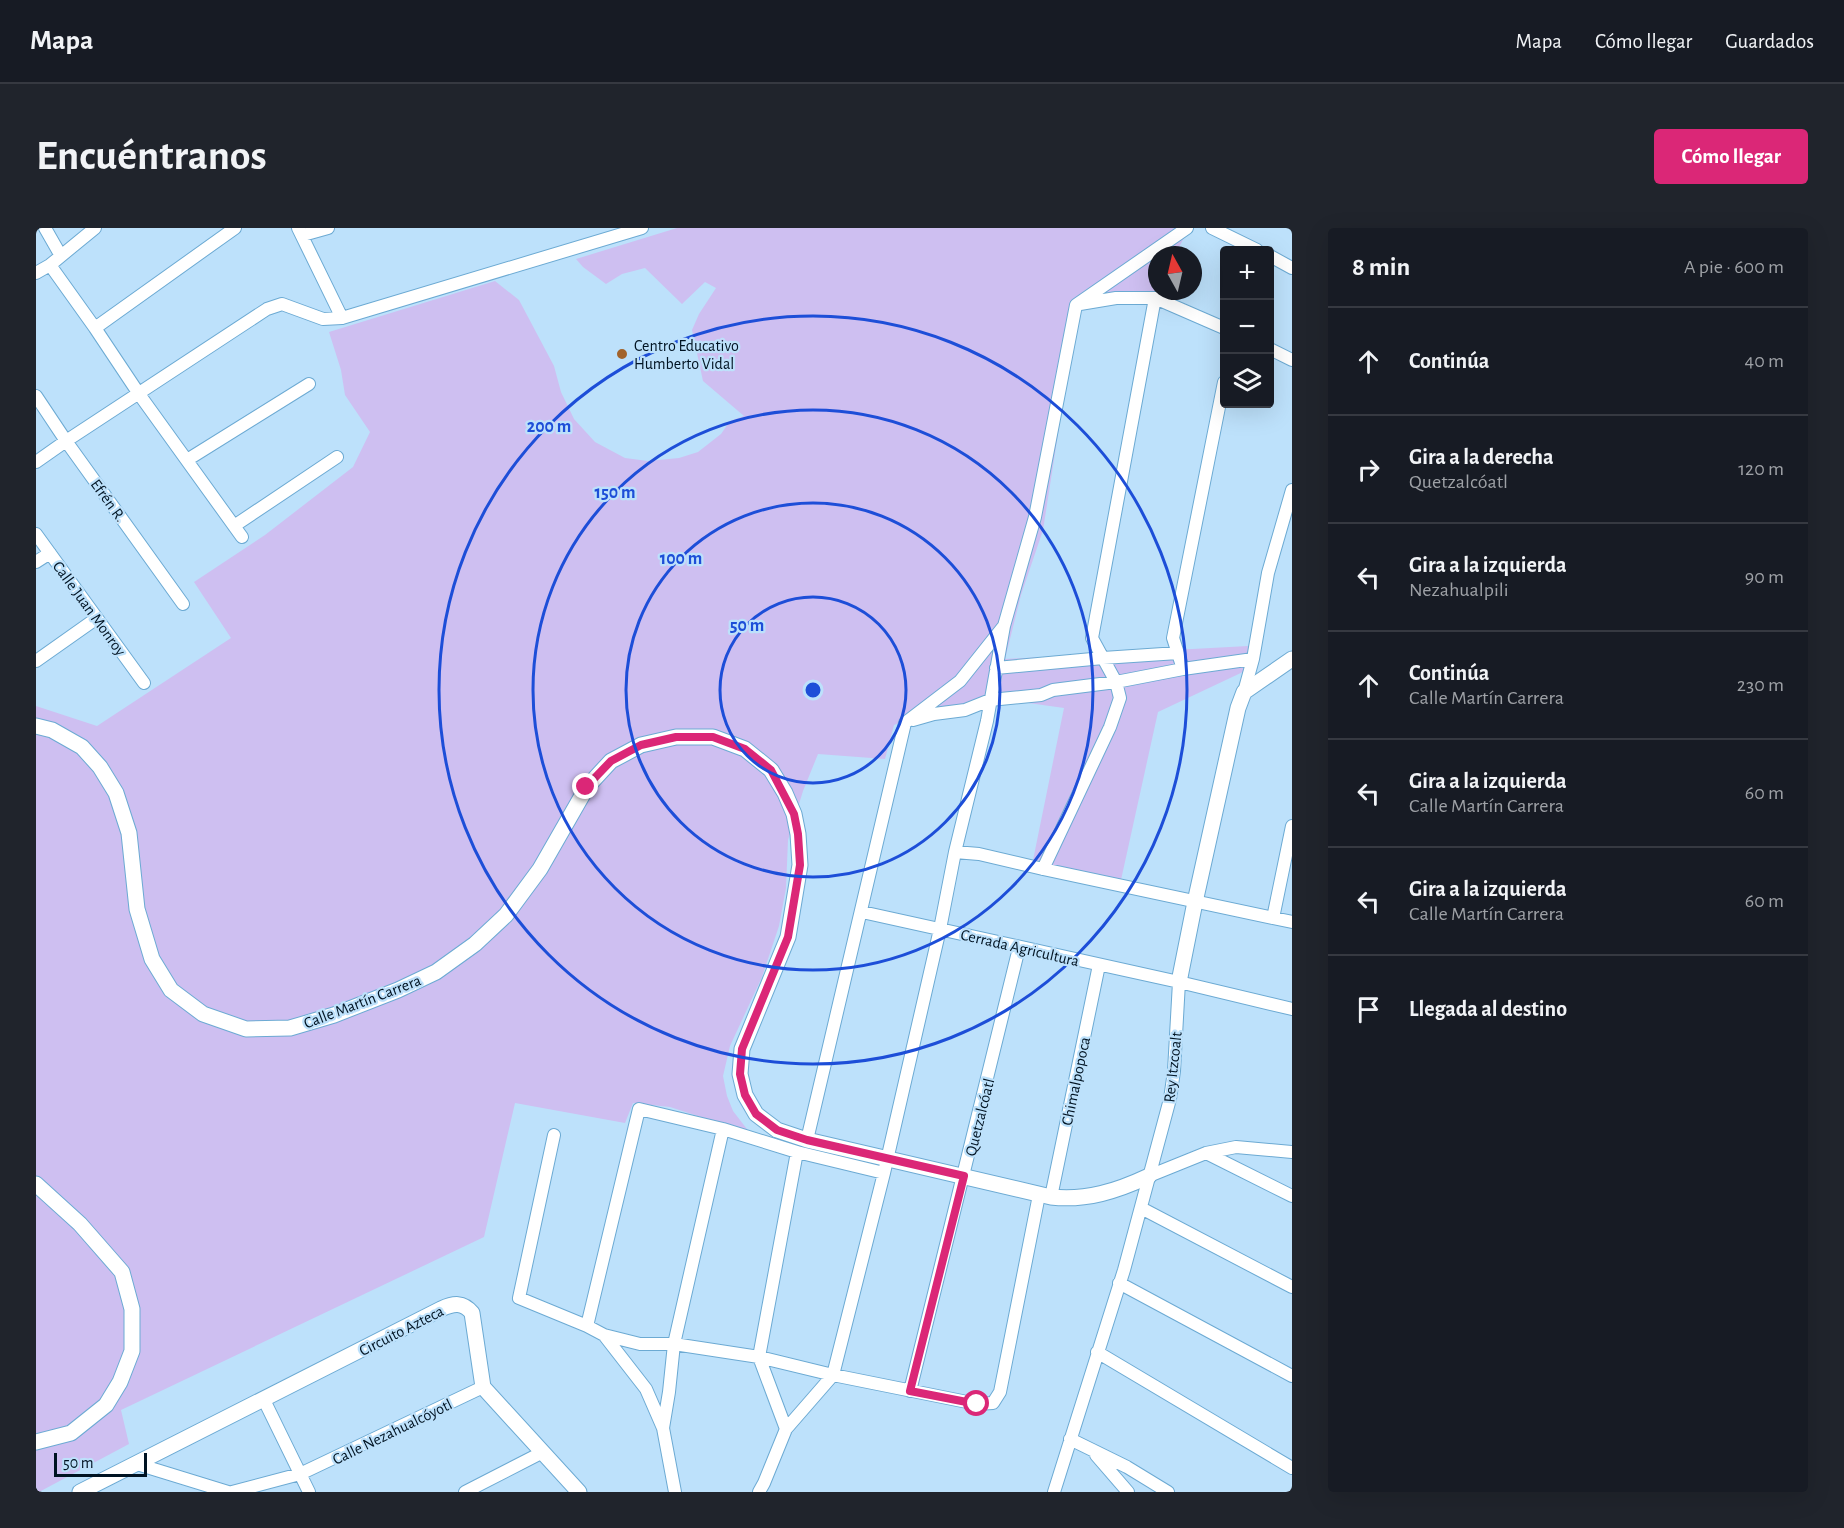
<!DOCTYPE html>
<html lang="es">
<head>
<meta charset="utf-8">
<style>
	:root { --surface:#171b24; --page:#20242c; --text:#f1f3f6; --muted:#9ea1a6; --line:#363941; --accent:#db2777 }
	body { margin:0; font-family:"Alegreya Sans",sans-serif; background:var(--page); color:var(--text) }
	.controls { position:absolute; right:18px; top:18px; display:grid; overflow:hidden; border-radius:6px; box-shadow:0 6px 24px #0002 }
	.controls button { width:54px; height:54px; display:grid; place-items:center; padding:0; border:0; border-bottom:2px solid var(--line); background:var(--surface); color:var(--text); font:30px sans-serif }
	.compass { position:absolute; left:1112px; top:18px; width:54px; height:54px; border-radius:50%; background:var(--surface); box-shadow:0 6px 24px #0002; rotate:352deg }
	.scale { position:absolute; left:18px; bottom:15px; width:93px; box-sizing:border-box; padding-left:6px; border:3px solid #001322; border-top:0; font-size:16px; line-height:21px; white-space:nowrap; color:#001322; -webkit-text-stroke:4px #bde1fb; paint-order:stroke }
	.stop { position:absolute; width:18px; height:18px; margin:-14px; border:4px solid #db2777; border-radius:50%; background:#fff }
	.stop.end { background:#db2777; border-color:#fff; box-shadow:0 2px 6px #0008 }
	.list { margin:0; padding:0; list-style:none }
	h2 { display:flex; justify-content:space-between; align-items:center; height:78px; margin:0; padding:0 24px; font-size:26px }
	h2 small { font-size:20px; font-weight:400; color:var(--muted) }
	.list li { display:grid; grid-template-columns:39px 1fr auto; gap:18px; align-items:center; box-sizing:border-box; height:108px; padding:0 24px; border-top:2px solid var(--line) }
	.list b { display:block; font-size:22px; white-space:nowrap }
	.list p { margin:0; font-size:20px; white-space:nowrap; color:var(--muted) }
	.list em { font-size:20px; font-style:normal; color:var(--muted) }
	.icon { flex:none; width:33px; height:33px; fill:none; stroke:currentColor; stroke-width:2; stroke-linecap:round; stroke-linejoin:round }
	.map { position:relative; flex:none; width:1256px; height:1264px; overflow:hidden; border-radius:6px }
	header { display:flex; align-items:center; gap:36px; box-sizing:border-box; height:84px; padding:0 30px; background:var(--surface); border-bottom:2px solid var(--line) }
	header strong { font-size:28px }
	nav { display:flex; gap:33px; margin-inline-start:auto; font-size:21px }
	.intro { display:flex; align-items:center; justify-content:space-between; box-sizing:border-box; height:144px; padding:0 36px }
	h1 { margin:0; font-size:42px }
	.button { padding:15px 27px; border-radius:6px; background:var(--accent); color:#fff; font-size:21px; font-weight:700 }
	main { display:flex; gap:36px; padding:0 36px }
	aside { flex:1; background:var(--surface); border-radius:6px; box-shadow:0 6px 24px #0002 }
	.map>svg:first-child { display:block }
</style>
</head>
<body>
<header>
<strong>Mapa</strong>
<nav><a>Mapa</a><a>Cómo llegar</a><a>Guardados</a></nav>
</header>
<div class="intro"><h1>Encuéntranos</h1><a class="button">Cómo llegar</a></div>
<main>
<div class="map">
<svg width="1256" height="1264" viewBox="0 0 1256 1264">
	<rect width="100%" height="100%" fill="#bde1fb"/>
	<path fill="#cebff1" d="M641,0H1153L1139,27H1121V59L1117,67L1042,78L1007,302L985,367L969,431L1212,418L1209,443L1122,484L1083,661L995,642L1028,480L958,470L898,481L858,497L849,531L782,526L767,563L752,612L750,660L743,698L726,749L694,818L687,848L691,868L697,883L714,905L634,879L597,875L589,895L479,875L448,1009L85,1182L93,1216L3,1264H0V478L61,498L195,410L158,354L229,307L317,239L334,204L309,167L305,142L293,104L459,53L483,72L518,138L525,164L538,191L559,214L589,230L612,233L643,230L662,224L685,206L694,193L708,188L667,153L656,102L663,86L680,60L669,54L646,76L609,40L586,46L570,56L547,39L540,31Z"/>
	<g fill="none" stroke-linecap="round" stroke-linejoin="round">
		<defs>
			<path id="minor" d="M9,0L25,28
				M262,0L306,90
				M1176,0L1221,22
				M267,7L292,0
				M1234,28L1256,40
				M14,37L59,100L103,166L206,309
				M0,45L14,37L59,0
				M1044,76L1080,70H1119L1188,100
				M59,100L199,0
				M1234,121L1256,132
				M0,168L30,213L147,376
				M151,232L273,156
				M0,234L30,213L231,81L246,76L287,91L306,90L606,0
				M198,298L301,229
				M0,306L108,455
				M0,334L14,325
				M0,433L61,390
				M960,440L1067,430L1142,425
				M1147,441L1137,410L1188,154
				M1208,464L1217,431L1232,345L1256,262
				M877,492L898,486L929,482L954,472L1005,467L1017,462L1080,454L1147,441L1217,431
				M919,624L943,626L1007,641L1256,694
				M1007,641L1074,499L1084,470L1080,454L1056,410L1119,70
				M826,684L1143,754L1256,781
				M1237,690L1256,598
				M518,907L483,1070L551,1098L568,1107L604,1116H638L723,1129L797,1147L941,1176L957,1175L964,1164L1003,967
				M771,912L869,495L924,453L967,399
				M1170,925L1256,968
				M1113,948L1170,925L1200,919L1256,924
				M1015,969L1063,737
				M1105,980L1256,1059
				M1083,1055L1256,1148
				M551,1098L603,881L687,901L761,924L848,945
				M568,1107L610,1161L627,1200L639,1264
				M1061,1124L1256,1240
				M874,1163L983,720
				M228,1172L273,1264
				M627,1200L633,1164L638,1116L687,901
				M750,1201L723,1129L761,924
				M1034,1211L1091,1239L1132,1264
				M1060,1227L1092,1264
				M101,1236L192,1264
				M196,1264L264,1246L447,1159
				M429,1264L507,1224
				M723,1264L728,1255L750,1201L797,1147L848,945L904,701L919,624L951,493L968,398L999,289L1040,77L1151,0
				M1018,1264L1088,1042L1134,871L1138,843L1143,754"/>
			<path id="tertiary" d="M0,498L16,502L46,519L64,539L80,565L93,605L101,681L116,731L135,762L167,786L210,801L254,800L298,787L362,762L400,744L439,716L470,687L504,641L551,559L575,533L605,517L640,509H677L709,521L735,542L749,565L758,586L762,606L764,637L752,709L706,821L704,846L709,867L720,886L741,902L771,912L1015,969C1050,973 1081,963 1113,948
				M1143,754L1159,674L1202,480L1208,464L1256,431
				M0,956L44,996L86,1044L96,1081V1123L84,1154L70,1177L35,1205L0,1214
				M44,1264L405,1081C418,1075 427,1074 436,1085L447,1159L543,1264"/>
		</defs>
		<use href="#minor" stroke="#6caad3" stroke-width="14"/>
		<use href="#tertiary" stroke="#6caad3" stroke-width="17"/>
		<use href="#minor" stroke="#fff" stroke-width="12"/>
		<use href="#tertiary" stroke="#fff" stroke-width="15"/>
	</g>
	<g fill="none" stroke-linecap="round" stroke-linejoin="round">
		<path stroke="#db2777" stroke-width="8" d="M550,559L575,533L605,517L640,509H677L709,521L735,542L758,586L762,606L764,637L752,709L706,821L704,846L709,867L720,886L741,902L771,912L928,948L874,1163L941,1176"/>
	</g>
	<g fill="none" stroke="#1d4ed8" stroke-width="3">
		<circle cx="777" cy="462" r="93"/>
		<circle cx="777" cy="462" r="187"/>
		<circle cx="777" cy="462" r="280"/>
		<circle cx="777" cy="462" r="374"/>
	</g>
	<circle fill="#a2632b" stroke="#bde1fb" stroke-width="2" cx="586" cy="126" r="6"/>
	<g text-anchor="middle" stroke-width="4.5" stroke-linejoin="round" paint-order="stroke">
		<g font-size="16" fill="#001322" stroke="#bde1fb" text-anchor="start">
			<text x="598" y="123">Centro Educativo<tspan x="598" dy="18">Humberto Vidal</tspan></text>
		</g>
		<g font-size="16" fill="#001322" stroke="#bde1fb">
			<text transform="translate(73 272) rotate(54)" y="6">Efrén R.</text>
			<text transform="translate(54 380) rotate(54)" y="6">Calle Juan Monroy</text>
			<text transform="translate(984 719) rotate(13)" y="6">Cerrada Agricultura</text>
			<text transform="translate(326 773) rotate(-21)" y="6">Calle Martín Carrera</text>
			<text transform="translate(1136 839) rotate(-84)" y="6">Rey Itzcoalt</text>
			<text transform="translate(1039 853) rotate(-78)" y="6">Chimalpopoca</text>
			<text transform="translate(943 889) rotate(-76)" y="6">Quetzalcóatl</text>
			<text transform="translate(365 1102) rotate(-27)" y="6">Circuito Azteca</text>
			<text transform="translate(356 1203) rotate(-26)" y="6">Calle Nezahualcóyotl</text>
		</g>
	</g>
	<circle cx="777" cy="462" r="9" fill="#1d4ed8" stroke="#bde1fb" stroke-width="3"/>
	<g font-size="18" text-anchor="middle" font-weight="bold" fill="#1d4ed8" stroke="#bde1fb" stroke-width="4.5" stroke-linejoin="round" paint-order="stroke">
		<text x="513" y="204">200 m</text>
		<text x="579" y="270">150 m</text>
		<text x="645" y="336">100 m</text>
		<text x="711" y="403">50 m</text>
	</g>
</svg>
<div class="controls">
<button>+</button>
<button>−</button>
<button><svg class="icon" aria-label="layers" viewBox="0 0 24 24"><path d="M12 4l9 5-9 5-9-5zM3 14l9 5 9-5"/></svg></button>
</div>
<svg class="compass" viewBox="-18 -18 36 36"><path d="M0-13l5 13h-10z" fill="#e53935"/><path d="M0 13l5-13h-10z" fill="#9ea1a6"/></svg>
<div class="scale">50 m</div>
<div class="stop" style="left:941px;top:1176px"></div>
<div class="stop end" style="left:550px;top:559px"></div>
</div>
<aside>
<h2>8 min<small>A pie · 600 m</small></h2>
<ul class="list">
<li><svg class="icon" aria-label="ahead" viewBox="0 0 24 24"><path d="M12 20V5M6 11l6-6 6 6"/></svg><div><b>Continúa</b></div><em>40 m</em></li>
<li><svg class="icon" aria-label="right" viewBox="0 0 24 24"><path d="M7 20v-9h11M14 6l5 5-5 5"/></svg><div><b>Gira a la derecha</b><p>Quetzalcóatl</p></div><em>120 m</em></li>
<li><svg class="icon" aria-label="left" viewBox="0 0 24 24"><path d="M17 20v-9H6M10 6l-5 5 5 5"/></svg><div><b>Gira a la izquierda</b><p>Nezahualpili</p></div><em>90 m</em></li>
<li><svg class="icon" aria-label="ahead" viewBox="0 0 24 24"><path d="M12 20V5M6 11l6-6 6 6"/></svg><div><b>Continúa</b><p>Calle Martín Carrera</p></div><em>230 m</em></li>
<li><svg class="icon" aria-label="left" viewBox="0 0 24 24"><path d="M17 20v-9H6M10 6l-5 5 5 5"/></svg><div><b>Gira a la izquierda</b><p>Calle Martín Carrera</p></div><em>60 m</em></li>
<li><svg class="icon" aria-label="left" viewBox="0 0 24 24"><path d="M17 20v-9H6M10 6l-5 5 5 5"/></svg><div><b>Gira a la izquierda</b><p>Calle Martín Carrera</p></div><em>60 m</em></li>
<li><svg class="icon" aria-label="arrive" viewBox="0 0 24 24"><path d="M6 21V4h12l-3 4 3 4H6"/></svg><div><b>Llegada al destino</b></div></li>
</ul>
</aside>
</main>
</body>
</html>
